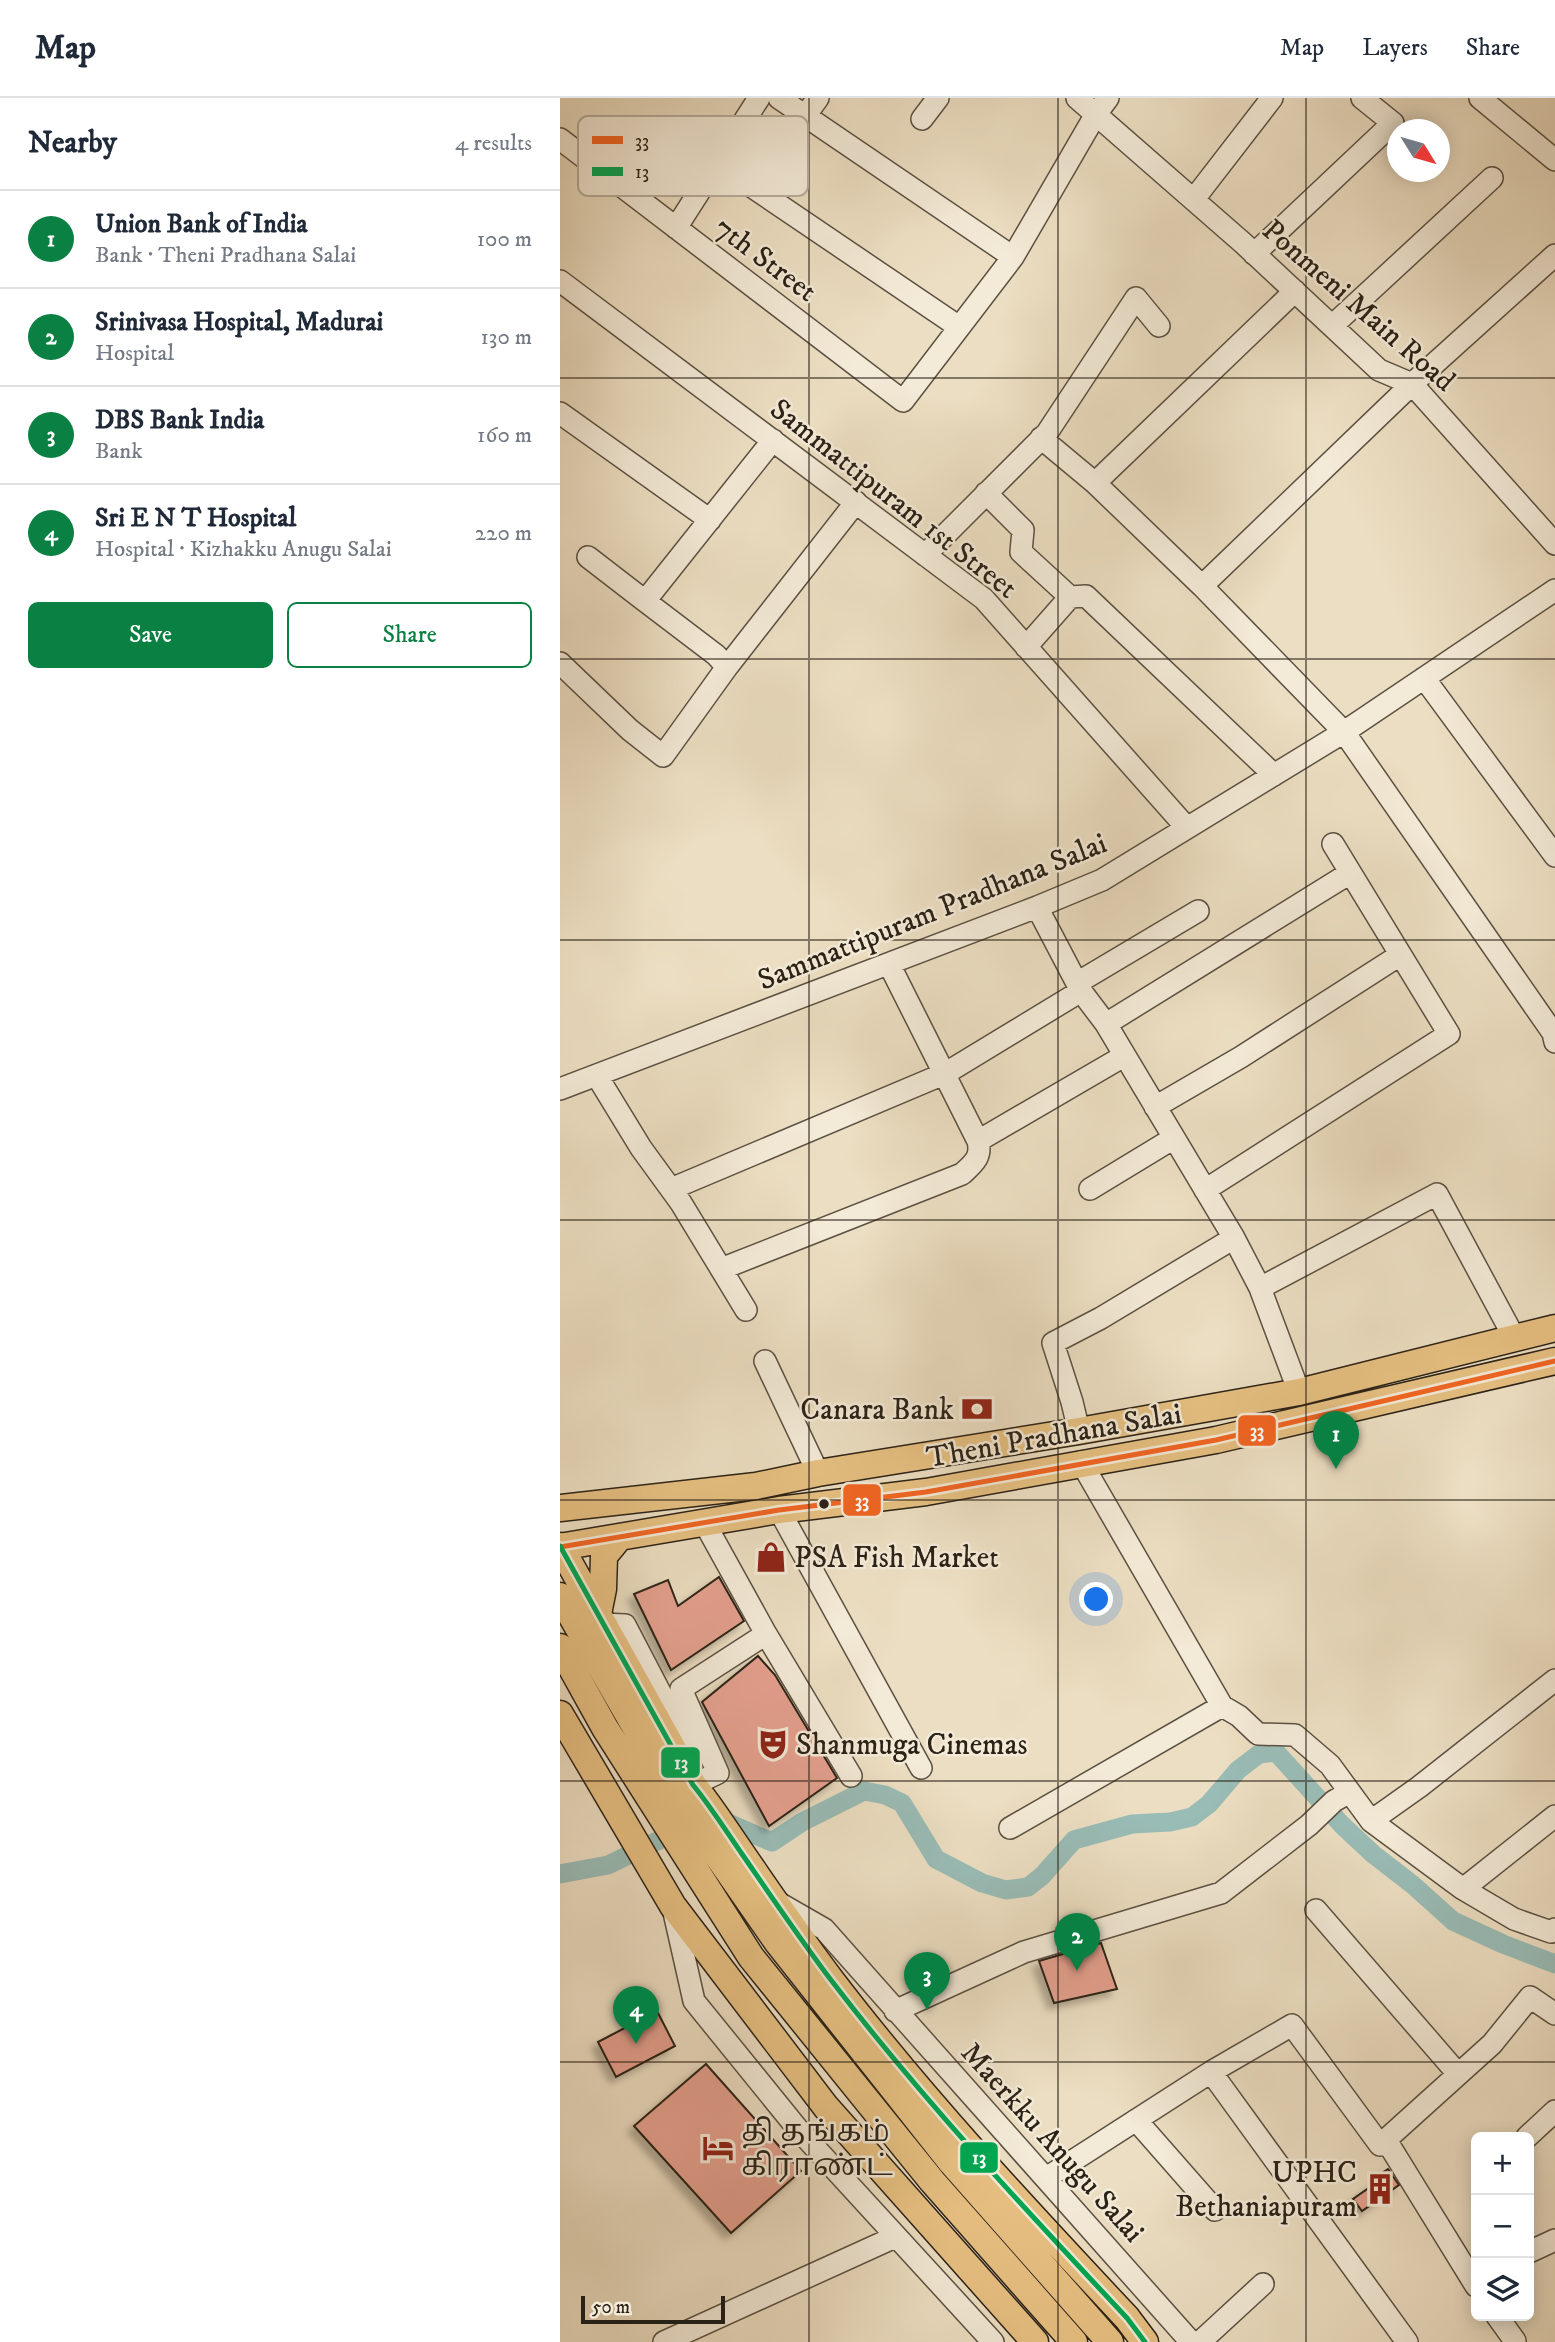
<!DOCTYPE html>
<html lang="en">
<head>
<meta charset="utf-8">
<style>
	:root { --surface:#fff; --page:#f2f2f3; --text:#1f2937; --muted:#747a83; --line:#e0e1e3; --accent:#0b8043 }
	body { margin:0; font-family:"IM FELL DW Pica","Noto Serif Tamil",serif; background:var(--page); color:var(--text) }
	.controls { position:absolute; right:21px; bottom:21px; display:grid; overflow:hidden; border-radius:10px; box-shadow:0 4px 18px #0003 }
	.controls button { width:63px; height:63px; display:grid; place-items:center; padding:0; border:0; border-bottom:2px solid var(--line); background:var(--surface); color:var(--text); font:35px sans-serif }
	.compass { position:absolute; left:827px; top:21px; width:63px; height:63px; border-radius:50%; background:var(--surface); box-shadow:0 4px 18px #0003; rotate:127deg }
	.scale { position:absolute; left:21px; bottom:18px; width:144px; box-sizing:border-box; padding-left:7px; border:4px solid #2b2217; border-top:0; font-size:19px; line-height:24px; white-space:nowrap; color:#2b2217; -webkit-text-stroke:5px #f3ead7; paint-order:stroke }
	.you { position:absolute; left:537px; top:1502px; width:24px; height:24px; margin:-18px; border:5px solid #fff; border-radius:50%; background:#1a73e8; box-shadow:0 0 0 10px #1a73e833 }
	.badge { display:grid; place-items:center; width:46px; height:46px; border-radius:50%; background:var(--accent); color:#fff; font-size:23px; font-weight:700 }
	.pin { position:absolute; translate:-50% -58px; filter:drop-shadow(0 2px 4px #0008) }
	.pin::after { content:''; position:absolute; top:37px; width:24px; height:21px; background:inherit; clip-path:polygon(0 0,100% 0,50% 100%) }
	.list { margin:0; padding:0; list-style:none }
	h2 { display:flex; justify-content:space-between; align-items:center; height:91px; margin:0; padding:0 28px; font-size:30px }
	h2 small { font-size:23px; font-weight:400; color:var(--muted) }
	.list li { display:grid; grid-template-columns:46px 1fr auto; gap:21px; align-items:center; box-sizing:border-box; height:98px; padding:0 28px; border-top:2px solid var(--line) }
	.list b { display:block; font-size:26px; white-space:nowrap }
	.list p { margin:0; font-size:23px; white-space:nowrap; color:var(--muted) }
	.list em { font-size:23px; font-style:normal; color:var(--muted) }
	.actions { display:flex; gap:14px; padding:21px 28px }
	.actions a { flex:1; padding:16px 0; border:2px solid var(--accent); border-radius:10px; text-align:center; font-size:24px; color:var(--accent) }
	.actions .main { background:var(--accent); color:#fff }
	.icon { flex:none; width:38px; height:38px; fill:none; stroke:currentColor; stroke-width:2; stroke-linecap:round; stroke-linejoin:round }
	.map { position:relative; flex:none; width:995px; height:2244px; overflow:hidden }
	header { display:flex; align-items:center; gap:42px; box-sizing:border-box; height:98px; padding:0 35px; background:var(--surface); border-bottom:2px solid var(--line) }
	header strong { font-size:33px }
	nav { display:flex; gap:38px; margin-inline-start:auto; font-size:24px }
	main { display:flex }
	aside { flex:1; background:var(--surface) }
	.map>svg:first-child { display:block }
</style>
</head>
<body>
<header>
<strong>Map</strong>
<nav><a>Map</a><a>Layers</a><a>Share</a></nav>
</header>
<main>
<aside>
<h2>Nearby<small>4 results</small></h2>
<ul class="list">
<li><span class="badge">1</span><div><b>Union Bank of India</b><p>Bank · Theni Pradhana Salai</p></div><em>100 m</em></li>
<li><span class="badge">2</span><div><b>Srinivasa Hospital, Madurai</b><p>Hospital</p></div><em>130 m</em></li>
<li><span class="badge">3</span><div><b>DBS Bank India</b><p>Bank</p></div><em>160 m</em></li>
<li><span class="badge">4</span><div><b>Sri E N T Hospital</b><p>Hospital · Kizhakku Anugu Salai</p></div><em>220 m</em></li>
</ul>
<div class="actions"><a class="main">Save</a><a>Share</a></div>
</aside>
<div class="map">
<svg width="995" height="2244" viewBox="0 0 995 2244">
	<defs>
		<filter id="shadow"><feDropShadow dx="-6" dy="6" stdDeviation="3.5" flood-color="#0004"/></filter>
	</defs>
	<rect width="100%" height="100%" fill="#ecdec2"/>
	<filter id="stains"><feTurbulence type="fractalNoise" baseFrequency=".00286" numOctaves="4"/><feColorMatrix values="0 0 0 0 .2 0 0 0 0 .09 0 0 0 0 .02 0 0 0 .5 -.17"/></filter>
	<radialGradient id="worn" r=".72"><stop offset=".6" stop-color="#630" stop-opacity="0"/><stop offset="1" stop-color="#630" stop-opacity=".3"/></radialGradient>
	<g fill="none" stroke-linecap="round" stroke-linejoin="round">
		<path stroke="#99bcb6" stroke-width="19" d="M159,1721L212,1744L242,1724L304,1693L325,1697L342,1705L376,1761L422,1785L446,1792L468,1789L482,1778L514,1742L572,1726L610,1724L632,1719L649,1706L678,1672L699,1656L716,1654L782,1727L813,1756L853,1787L893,1823L943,1846L995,1866
			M0,1776L48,1767L124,1730"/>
	</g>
	<path fill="#e4a08e" stroke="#2b2217" stroke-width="2" filter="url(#shadow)" d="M159,1479L184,1523L111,1572L74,1496L108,1482L118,1508Z
		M198,1558L215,1577L277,1680L209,1728L142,1604Z
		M541,1845L557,1891L494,1905L479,1863Z
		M97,1913L115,1948L56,1979L38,1944Z
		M146,1966L241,2073L171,2135L74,2028Z
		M828,2071L839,2087L802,2113L793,2101L820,2082L817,2078Z"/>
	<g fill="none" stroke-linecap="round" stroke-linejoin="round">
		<defs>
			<path id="minor" d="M219,0L453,159L536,16L548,0
				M517,0L683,145L819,272L852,286L995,446
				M920,0L995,62
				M245,18L258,0
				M362,21L378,0
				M0,41L343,303L453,159
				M157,65L399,229
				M634,101L712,0
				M116,130L199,0
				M694,156L833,25L802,0
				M0,183L424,501L627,730
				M772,228L932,80
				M0,315L150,422
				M481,340L535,385L735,193
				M535,385L642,488L784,634L993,935L995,944
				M426,395L463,432L461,454L510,499L466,549
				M365,457L487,335L576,200L599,228
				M28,459L85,503L213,342
				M642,488L852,286L995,157
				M510,499L526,498L714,677
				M85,503L156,557L167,569
				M0,565L70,632L103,658L167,569L296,404
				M864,580L995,758
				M477,809L521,893L546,926L674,1140L700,1190L739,1294
				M517,885L638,813
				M546,926L790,775
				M37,978L81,1050L121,1105L186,1212
				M0,991L477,809L542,782L784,634L995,492
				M595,1009L681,959L840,857
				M418,1043L564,958
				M111,1091L386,975L521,893
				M530,1091L614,1040
				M645,1092L889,936L773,746
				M161,1171L402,1076C414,1065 422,1059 418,1043L329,866
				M700,1190L877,1096L955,1241
				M205,1263L258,1375
				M519,1333L512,1304L493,1245L541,1220L674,1140
				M521,1364L662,1608L679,1618L698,1636L735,1637L770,1667L811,1723L903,1791L954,1821L991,1834L995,1831
				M219,1412L361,1670
				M144,1424L206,1536L291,1678
				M43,1526L65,1527L125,1642L117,1658
				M133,1687L158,1675L121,1591L206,1536
				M811,1723L859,1689L995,1582
				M450,1730L662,1608
				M903,1791L995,1718
				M217,1804L264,1831L631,2244
				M113,1810L134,1903L237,2030L433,2244
				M756,1812L898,1976
				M335,1913L464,1854L661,1795L749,1727L774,1703L788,1695
				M651,1974L847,2244
				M576,2022L655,2112
				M967,2039L995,2013
				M826,2042L916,2188
				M486,2080L651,1974L732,1927L820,2047L932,1946L970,1899L995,1916
				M969,2154L995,2142
				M937,2218L955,2243L953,2244
				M104,2244L335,2139
				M640,2244L703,2186"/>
			<path id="major" d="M0,1410L196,1388L258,1375L519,1333L739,1294L995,1230
				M0,1448L133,1687C151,1709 166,1733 182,1756C211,1798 240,1841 271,1882C362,2001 464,2110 567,2220L585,2244
				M0,1449L219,1412L366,1394L656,1342L995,1263
				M0,1498L111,1691L218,1845L391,2064L550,2244
				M38,1516L43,1491L44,1458L58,1441
				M0,1549L45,1630L191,1859L372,2083L514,2244
				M0,1616L113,1808L266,2009L475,2244"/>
		</defs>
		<use href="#minor" stroke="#5b5142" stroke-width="24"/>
		<use href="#major" stroke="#2b2217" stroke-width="29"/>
		<use href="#minor" stroke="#f3ead7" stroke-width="21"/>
		<use href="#major" stroke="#e6bf81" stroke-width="26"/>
		<defs>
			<path id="bus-1" d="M0,1449L219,1412L366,1394L656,1342L995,1263"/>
			<path id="bus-2" d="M0,1448L133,1687C151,1709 166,1733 182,1756C211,1798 240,1841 271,1882C362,2001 464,2110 567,2220L585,2244"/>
		</defs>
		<use href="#bus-1" stroke="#f3ead7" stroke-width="10"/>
		<use href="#bus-2" stroke="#f3ead7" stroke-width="10"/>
		<use href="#bus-1" stroke="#f26522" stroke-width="5"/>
		<use href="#bus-2" stroke="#00a651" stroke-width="5"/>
	</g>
	<path fill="none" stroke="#2b2217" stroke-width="2" stroke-opacity="0.55" d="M249,0V2244M498,0V2244M746,0V2244M0,280H995M0,561H995M0,842H995M0,1122H995M0,1402H995M0,1683H995M0,1964H995"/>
	<defs>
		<symbol id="bank-bare" viewBox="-9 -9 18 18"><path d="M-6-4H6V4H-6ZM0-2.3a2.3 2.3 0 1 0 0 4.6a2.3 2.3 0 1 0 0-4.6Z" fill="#8f2418" stroke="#f3ead7" stroke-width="2.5" paint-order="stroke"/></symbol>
		<symbol id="shop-bare" viewBox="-9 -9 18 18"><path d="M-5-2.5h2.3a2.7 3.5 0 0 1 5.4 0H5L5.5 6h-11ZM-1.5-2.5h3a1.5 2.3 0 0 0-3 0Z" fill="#8f2418" stroke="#f3ead7" stroke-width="2.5" paint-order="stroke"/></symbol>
		<symbol id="theatre-bare" viewBox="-9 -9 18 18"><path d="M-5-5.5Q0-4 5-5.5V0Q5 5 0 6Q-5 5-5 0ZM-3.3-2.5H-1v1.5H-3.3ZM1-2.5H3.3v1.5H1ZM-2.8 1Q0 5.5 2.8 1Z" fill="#8f2418" stroke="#f3ead7" stroke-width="2.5" paint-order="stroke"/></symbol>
		<symbol id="hotel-bare" viewBox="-9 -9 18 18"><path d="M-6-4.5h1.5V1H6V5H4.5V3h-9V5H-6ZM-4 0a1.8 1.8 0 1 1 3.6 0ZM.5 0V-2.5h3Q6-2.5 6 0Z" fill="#8f2418" stroke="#f3ead7" stroke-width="2.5" paint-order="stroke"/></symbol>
		<symbol id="building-bare" viewBox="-9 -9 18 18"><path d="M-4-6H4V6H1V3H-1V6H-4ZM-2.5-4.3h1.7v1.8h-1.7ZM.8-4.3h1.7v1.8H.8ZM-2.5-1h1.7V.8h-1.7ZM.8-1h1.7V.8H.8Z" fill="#8f2418" stroke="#f3ead7" stroke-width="2.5" paint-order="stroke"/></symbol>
	</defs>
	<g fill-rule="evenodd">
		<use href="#bank-bare" x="395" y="1289" width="44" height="44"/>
		<use href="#shop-bare" x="189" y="1437" width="44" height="44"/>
		<use href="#theatre-bare" x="191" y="1624" width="44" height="44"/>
		<use href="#hotel-bare" x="136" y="2028" width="44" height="44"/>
		<use href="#building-bare" x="798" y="2069" width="44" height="44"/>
	</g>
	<circle fill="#2b2217" stroke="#f3ead7" stroke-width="2.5" cx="264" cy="1406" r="6"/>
	<g text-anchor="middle" stroke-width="5" stroke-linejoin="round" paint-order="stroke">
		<g font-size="30" fill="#2b2217" stroke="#f3ead7">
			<text transform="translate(206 161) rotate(37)" y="10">7th Street</text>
			<text transform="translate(799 207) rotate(41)" y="10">Ponmeni Main Road</text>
			<text transform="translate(334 400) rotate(38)" y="10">Sammattipuram 1st Street</text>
			<text transform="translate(372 813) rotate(-22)" y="10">Sammattipuram Pradhana Salai</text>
			<text transform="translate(494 1337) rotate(-10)" y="10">Theni Pradhana Salai</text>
			<text transform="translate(493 2044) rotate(48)" y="10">Maerkku Anugu Salai</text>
		</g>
		<g font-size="30" fill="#2b2217" stroke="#f3ead7" text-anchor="start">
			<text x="394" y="1321" text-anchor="end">Canara Bank</text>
			<text x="234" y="1469">PSA Fish Market</text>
			<text x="236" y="1656">Shanmuga Cinemas</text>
			<text x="181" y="2043">தி தங்கம்<tspan x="181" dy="34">கிராண்ட்</tspan></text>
			<text x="797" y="2084" text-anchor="end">UPHC<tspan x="797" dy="34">Bethaniapuram</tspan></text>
		</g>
	</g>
	<rect x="18" y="18" width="230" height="80" rx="10" fill="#f3ead7" stroke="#b7ae9d" stroke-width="2"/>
	<rect x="32" y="38" width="31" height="8" fill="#f26522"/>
	<rect x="32" y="69" width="31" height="9" fill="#00a651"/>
	<g font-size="19" fill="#2b2217">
		<text x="75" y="49">33</text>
		<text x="75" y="80">13</text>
	</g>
	<g stroke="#f3ead7" stroke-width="2.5">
		<rect x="677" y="1316" width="40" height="33" rx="7" fill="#f26522"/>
		<rect x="282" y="1385" width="40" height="34" rx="7" fill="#f26522"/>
		<rect x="100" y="1648" width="41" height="33" rx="7" fill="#00a651"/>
		<rect x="399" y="2043" width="40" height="33" rx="7" fill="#00a651"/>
	</g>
	<g font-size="19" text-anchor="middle" font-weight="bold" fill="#fff">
		<text x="697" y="1339">33</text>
		<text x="302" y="1409">33</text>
		<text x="121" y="1671">13</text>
		<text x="419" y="2066">13</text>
	</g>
	<rect width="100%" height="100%" filter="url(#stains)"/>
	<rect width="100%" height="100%" fill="url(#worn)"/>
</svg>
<div class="controls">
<button>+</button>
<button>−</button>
<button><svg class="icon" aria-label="layers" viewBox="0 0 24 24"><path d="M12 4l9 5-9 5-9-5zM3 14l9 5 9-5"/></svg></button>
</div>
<svg class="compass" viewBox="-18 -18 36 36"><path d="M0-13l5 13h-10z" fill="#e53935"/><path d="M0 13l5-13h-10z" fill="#747a83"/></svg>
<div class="scale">50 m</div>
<div class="you"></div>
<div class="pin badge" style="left:776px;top:1371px">1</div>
<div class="pin badge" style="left:517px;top:1873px">2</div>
<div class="pin badge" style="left:367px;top:1912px">3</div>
<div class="pin badge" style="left:76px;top:1946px">4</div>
</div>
</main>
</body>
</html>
